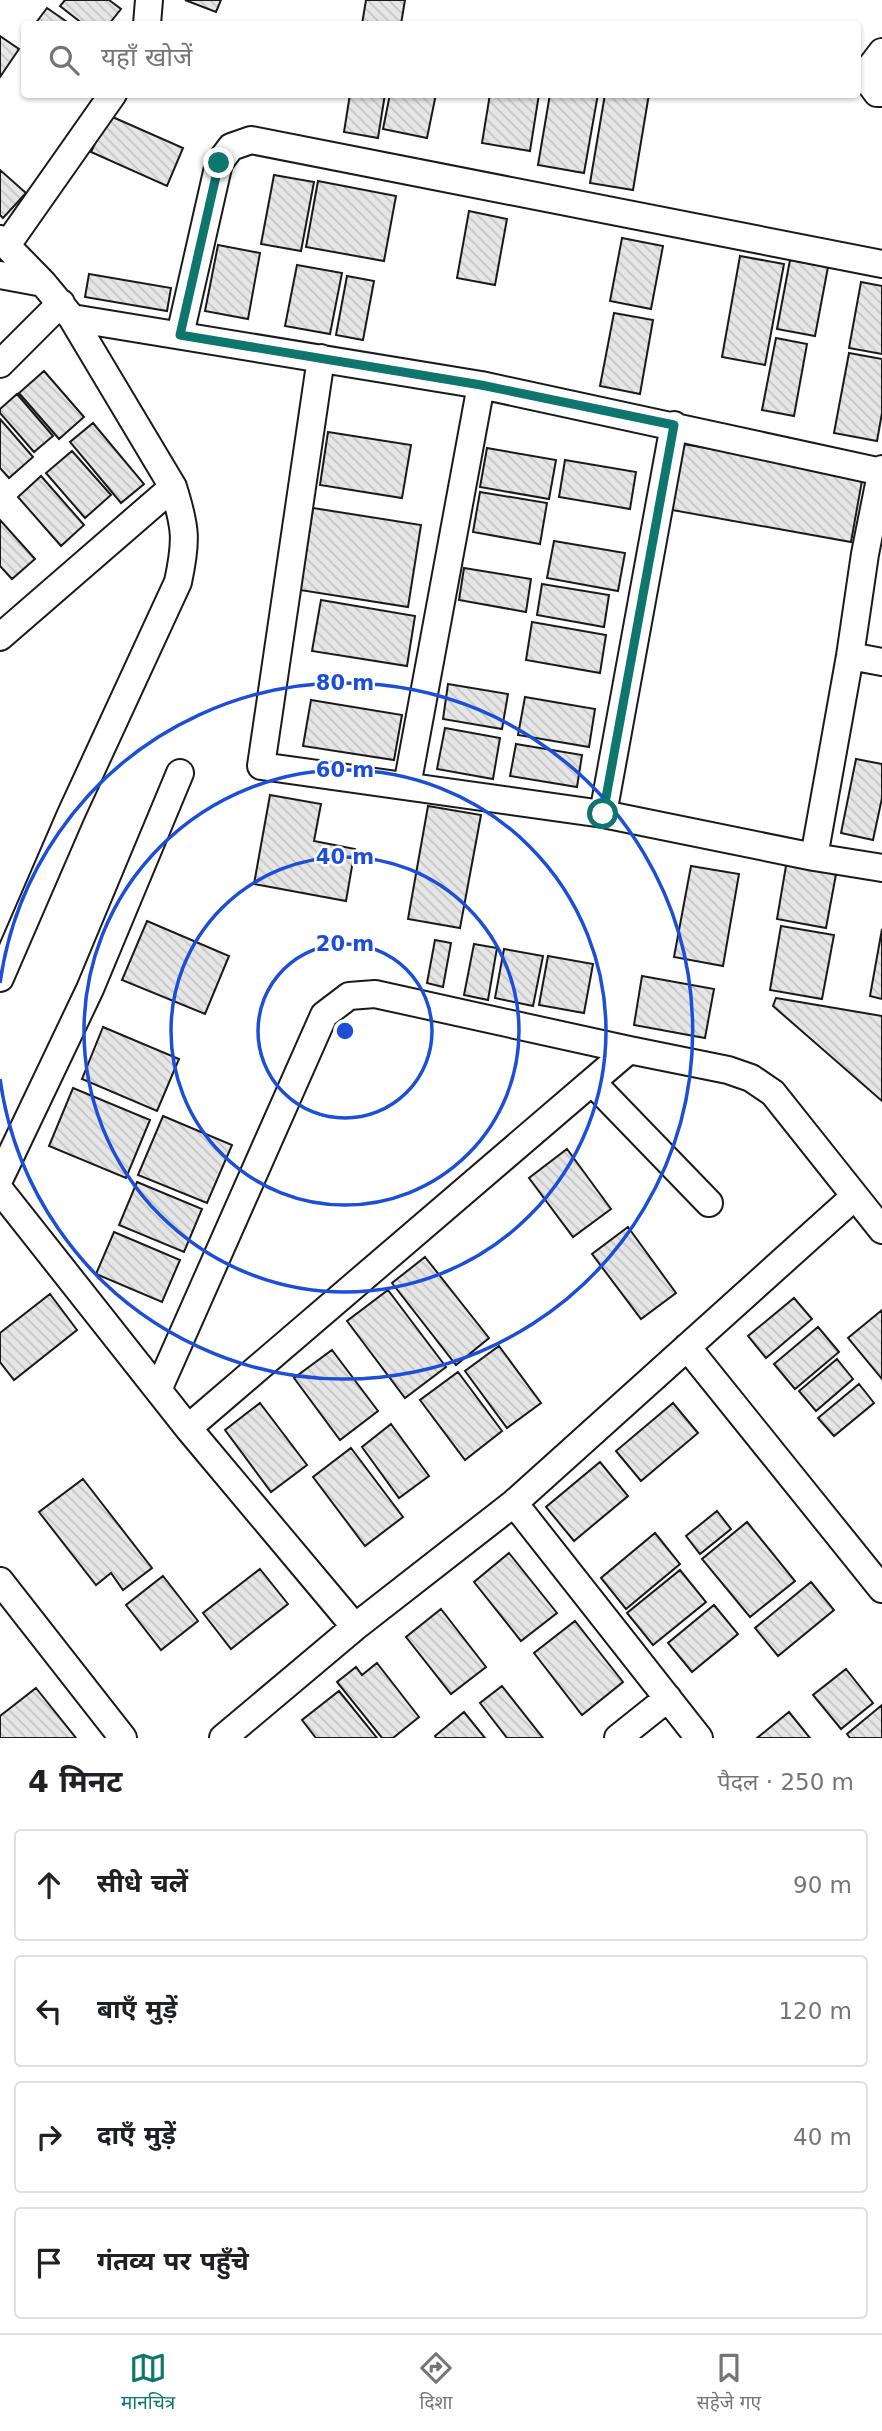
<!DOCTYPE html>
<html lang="hi">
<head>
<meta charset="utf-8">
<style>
	:root { --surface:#fff; --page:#f6f6f6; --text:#202124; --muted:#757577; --line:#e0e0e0; --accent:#0f766e }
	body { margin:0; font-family:"DejaVu Sans","Noto Sans Devanagari",sans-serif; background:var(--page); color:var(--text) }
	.stop { position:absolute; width:21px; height:21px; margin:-16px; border:5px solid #0f766e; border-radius:50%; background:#fff }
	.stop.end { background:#0f766e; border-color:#fff; box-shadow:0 2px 7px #0008 }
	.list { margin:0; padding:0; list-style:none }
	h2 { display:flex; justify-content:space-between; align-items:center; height:91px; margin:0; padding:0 28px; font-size:30px }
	h2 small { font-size:23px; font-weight:400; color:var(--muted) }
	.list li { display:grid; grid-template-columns:46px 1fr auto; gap:21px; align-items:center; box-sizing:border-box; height:112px; margin:0 14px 14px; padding:0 14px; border:2px solid var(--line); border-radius:7px }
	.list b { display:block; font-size:26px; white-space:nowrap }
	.list em { font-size:23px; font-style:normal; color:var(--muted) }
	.icon { flex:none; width:38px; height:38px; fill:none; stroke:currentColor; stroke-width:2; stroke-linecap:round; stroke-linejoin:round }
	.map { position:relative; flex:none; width:882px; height:1738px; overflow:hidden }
	.search { position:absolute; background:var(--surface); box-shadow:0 2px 5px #0004; left:21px; right:21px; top:21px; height:77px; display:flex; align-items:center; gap:18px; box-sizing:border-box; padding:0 24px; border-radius:7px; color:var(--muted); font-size:26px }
	.sheet { height:595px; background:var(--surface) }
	nav { display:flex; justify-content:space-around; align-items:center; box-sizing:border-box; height:98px; border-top:2px solid var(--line); background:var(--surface); font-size:19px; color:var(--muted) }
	nav a { display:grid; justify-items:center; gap:4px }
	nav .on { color:var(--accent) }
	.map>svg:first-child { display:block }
</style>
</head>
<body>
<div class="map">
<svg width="882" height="1738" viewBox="0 0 882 1738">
	<defs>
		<pattern id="building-back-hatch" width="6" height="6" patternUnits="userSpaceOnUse" patternTransform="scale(1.75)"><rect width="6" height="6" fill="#e6e6e6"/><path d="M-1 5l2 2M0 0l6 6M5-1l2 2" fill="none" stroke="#c5c5c5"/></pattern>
	</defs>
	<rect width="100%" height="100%" fill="#fff"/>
	<path fill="url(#building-back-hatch)" stroke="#1a1a1a" stroke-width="2" d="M65,0H109L121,9L109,24H83L60,6Z
		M185,0H221L216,12Z
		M366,0H405L401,24H362Z
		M47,8L70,24H35Z
		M0,36L19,49L0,77Z
		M350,94H385L378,138L344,132Z
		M390,94H436L427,138L383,129Z
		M490,94H539L530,151L482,143Z
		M550,94H598L584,173L538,165Z
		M605,94H649L633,190L590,183Z
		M108,115L183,148L167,186L91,152Z
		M0,170L26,193L3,218L0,215Z
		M274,175L314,182L301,251L261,244Z
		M318,181L396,196L384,261L306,247Z
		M469,211L507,219L495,285L457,278Z
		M622,238L663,246L651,309L610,301Z
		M218,245L260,253L248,319L205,311Z
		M740,256L784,264L765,365L722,357Z
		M790,260L828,267L815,336L777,329Z
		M297,265L342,273L330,334L285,326Z
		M89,274L171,288L167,311L85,297Z
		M347,276L374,281L363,340L336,335Z
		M861,282L882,286V354L849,348Z
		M614,313L653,320L640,394L600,386Z
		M776,338L807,344L794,416L762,410Z
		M849,353L882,359V413L877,441L834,433Z
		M44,371L84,417L59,439L19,393Z
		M17,394L53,436L34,452L0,413V409Z
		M0,419L33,457L9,478L0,468Z
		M93,423L144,484L121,503L70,442Z
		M328,432L411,445L402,498L320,485Z
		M683,444L863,475L851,542L672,510Z
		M487,448L556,460L549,499L480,487Z
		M72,451L111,495L85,518L46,473Z
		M565,460L636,472L630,509L559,497Z
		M41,476L84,525L61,546L18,497Z
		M480,492L547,503L540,544L473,532Z
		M313,508L421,525L408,607L300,590Z
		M0,520L35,559L12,579L0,566Z
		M554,541L625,553L618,591L547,578Z
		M464,568L531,579L526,612L459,600Z
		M542,584L609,595L604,627L537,615Z
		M321,600L415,616L407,666L312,651Z
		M532,622L606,635L600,673L526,660Z
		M448,684L508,694L502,729L443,719Z
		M525,697L595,709L589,747L518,735Z
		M311,700L402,715L394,760L303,746Z
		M445,728L500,738L493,779L437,769Z
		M516,744L582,755L577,787L510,776Z
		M856,759L882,764V798L873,840L841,833Z
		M270,795L321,804L314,841L355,849L346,901L254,884Z
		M428,806L481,815L460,928L408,919Z
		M787,860L837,869L826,928L777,919Z
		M691,866L739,874L723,966L674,957Z
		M147,921L229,956L205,1014L122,980Z
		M781,926L834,935L822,999L770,990Z
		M882,929V999L870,996Z
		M435,940L451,943L443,987L427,983Z
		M474,944L497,948L488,1000L464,995Z
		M504,949L543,956L533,1006L495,998Z
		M548,956L593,964L584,1013L539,1005Z
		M642,976L714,989L705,1038L634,1025Z
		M776,998L882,1016V1101L773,1006Z
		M103,1027L179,1059L157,1111L82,1079Z
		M73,1088L150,1120L126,1178L49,1146Z
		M163,1116L232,1145L207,1203L138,1175Z
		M567,1149L611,1209L573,1237L529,1178Z
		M137,1182L202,1209L184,1252L119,1225Z
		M628,1227L676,1293L641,1319L592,1254Z
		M114,1232L180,1260L162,1302L96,1274Z
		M425,1257L489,1338L456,1365L392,1283Z
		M388,1290L446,1367L405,1398L347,1321Z
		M50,1294L77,1330L14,1380L0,1362V1333Z
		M794,1298L812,1319L766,1358L748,1336Z
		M882,1310V1379L848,1338Z
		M818,1327L839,1352L795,1389L774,1364Z
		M499,1346L541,1403L507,1428L465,1371Z
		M332,1350L378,1411L340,1440L294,1378Z
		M837,1359L853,1379L816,1411L799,1391Z
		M458,1372L502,1431L465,1460L420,1400Z
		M859,1384L874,1403L834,1436L818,1418Z
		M260,1403L307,1465L271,1492L225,1430Z
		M673,1403L698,1433L641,1481L616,1451Z
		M391,1424L429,1476L399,1498L362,1447Z
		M351,1448L403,1517L365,1546L313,1477Z
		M600,1462L628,1496L574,1541L546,1507Z
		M83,1479L152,1568L123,1590L111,1573L96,1585L39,1512Z
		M717,1511L731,1529L700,1554L686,1536Z
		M747,1522L795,1581L750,1617L702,1559Z
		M655,1533L680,1564L626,1609L601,1578Z
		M509,1553L557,1613L521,1641L474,1582Z
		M260,1569L288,1604L231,1649L203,1613Z
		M680,1570L706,1602L653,1645L627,1613Z
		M163,1576L198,1621L161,1650L126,1605Z
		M811,1582L834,1610L778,1656L755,1628Z
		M714,1605L738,1634L692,1672L668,1643Z
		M441,1609L486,1667L451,1694L406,1637Z
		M575,1621L623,1682L582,1715L534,1653Z
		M377,1663L419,1717L393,1738H382L337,1682L356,1667L362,1675Z
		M846,1669L873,1703L841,1729L813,1695Z
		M502,1686L543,1738H507L480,1703Z
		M36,1688L76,1738H0V1716Z
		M339,1691L377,1738H316L302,1720Z
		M882,1705V1738H850L847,1734Z
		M464,1712L485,1738H436L435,1736Z
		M789,1712L810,1738H757Z"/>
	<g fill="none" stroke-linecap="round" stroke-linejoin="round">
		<defs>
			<path id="minor" d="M147,24L149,0
				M882,52L869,69V82L877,93H882
				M0,239L43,283L72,318L173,487C186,528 187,540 178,582L71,814L0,978
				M7,245L113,94
				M0,275L43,283
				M72,318L481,385L882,472
				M180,335L219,163L231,147L251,140L882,264
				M321,358L261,766L603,814L814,857L882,868
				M0,364L61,303
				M0,637L173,487
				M850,656L882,662
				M407,786L481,385
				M603,814L674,425
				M814,857L850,656L865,554L882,469
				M592,1082L709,1203
				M0,1178L90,989L180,773
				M0,1190L188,1428L355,1627
				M687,1347L882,1589
				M158,1390L324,1015L349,996L375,994L629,1050L728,1070L751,1078L773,1093L882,1230
				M188,1428L629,1050
				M514,1503L699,1738
				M0,1581L123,1738
				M223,1738L355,1627L514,1503L854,1197
				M618,1738L668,1698"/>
		</defs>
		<use href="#minor" stroke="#1a1a1a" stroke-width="30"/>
		<use href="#minor" stroke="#fff" stroke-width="26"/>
	</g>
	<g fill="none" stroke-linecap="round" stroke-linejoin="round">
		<path stroke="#0f766e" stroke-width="9" d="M219,163L180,335L481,385L674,425L603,814"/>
	</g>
	<g fill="none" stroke="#1d4ed8" stroke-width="3.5">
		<circle cx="345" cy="1031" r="87"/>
		<circle cx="345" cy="1031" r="174"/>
		<circle cx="345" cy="1031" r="261"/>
		<path d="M0 983A348 348 0 1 1 0 1079"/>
	</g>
	<circle cx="345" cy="1031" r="10" fill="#1d4ed8" stroke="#fff" stroke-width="3.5"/>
	<g font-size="21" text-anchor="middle" font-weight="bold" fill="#1d4ed8" stroke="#fff" stroke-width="5" stroke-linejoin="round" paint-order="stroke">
		<text x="345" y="690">80 m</text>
		<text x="345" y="777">60 m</text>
		<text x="345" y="864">40 m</text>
		<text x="345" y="951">20 m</text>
	</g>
</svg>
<div class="stop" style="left:603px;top:814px"></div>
<div class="stop end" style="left:219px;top:163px"></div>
<div class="search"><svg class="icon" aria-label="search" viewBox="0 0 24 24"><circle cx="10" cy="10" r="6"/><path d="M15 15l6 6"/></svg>यहाँ खोजें</div>
</div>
<section class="sheet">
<h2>4 मिनट<small>पैदल · 250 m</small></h2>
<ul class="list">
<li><svg class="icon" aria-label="ahead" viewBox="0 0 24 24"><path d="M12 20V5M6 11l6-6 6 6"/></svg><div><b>सीधे चलें</b></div><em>90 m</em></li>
<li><svg class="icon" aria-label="left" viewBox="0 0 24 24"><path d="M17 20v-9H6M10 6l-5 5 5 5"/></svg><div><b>बाएँ मुड़ें</b></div><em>120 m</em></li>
<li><svg class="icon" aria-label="right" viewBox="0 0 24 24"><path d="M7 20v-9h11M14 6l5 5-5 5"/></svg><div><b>दाएँ मुड़ें</b></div><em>40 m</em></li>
<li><svg class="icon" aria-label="arrive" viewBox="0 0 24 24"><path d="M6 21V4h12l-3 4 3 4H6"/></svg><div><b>गंतव्य पर पहुँचे</b></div></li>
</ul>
</section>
<nav>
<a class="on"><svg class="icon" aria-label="map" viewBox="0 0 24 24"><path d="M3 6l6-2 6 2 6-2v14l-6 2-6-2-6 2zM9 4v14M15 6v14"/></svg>मानचित्र</a>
<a><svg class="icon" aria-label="directions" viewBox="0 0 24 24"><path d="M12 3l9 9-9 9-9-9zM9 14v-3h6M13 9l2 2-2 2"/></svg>दिशा</a>
<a><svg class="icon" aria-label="saved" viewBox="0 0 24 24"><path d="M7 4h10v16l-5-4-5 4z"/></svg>सहेजे गए</a>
</nav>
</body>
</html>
